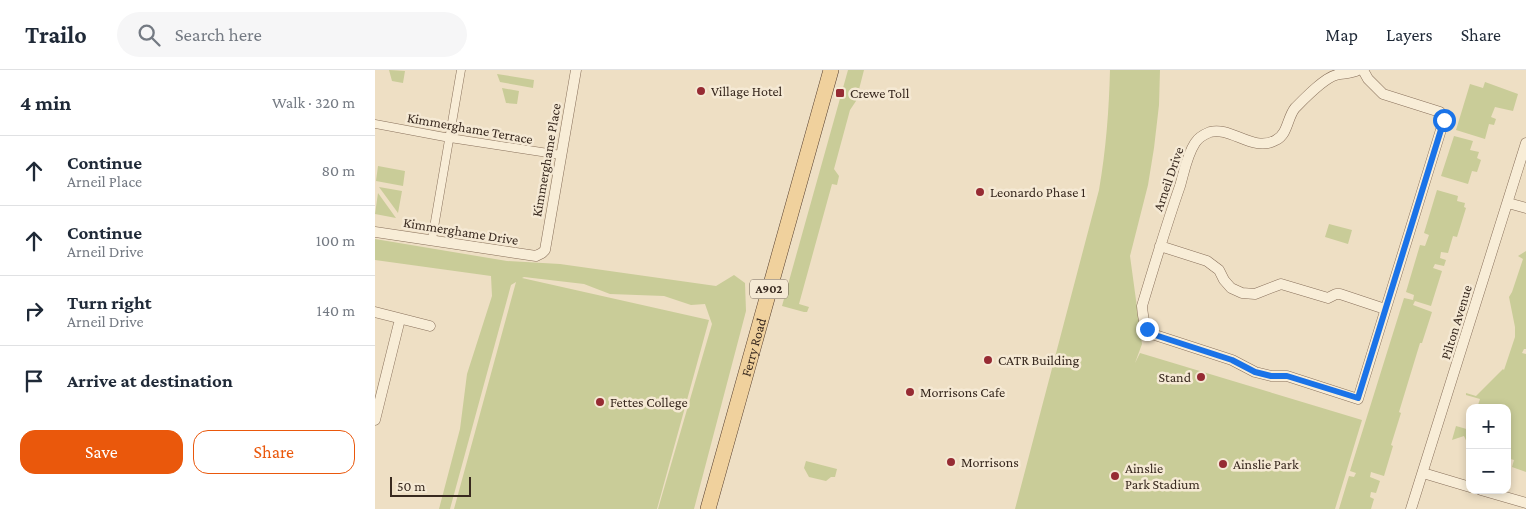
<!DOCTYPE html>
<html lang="en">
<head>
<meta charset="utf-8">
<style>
	:root { --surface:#fff; --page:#f6f6f7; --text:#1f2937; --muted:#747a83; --line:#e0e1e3; --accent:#ea580c }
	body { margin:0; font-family:"Crimson Pro",serif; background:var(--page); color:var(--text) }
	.controls { position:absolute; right:15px; bottom:15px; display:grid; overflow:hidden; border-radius:10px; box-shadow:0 2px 8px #0003 }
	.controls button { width:45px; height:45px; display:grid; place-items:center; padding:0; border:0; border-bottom:1px solid var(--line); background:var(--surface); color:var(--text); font:25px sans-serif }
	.scale { position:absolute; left:15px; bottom:12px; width:81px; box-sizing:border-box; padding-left:5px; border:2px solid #38291f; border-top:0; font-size:14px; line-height:18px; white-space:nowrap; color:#38291f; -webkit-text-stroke:4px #f5e9d4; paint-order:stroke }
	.stop { position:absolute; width:15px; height:15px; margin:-11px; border:4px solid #1a73e8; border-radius:50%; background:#fff }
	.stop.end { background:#1a73e8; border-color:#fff; box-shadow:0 1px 5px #0008 }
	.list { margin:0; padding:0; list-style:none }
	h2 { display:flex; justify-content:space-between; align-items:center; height:65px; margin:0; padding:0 20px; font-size:21px }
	h2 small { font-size:16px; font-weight:400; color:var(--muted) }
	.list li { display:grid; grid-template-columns:32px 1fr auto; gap:15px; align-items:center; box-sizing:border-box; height:70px; padding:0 20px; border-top:1px solid var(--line) }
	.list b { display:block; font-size:19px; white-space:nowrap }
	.list p { margin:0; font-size:16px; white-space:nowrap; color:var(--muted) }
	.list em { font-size:16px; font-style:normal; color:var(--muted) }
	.actions { display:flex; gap:10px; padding:15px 20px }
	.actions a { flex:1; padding:11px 0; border:1px solid var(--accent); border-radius:15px; text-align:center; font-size:18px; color:var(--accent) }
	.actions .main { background:var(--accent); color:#fff }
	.icon { flex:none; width:28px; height:28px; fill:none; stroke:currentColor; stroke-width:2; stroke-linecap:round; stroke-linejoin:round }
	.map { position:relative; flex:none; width:1151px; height:439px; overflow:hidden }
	header { display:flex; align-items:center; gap:30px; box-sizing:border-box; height:70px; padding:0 25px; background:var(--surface); border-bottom:1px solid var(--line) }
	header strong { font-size:24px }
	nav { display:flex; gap:28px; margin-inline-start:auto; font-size:18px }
	.search { width:350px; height:45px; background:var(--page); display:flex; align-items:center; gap:12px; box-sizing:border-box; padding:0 18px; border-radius:28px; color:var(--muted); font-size:19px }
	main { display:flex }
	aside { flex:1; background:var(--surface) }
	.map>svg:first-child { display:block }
</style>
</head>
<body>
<header>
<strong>Trailo</strong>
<div class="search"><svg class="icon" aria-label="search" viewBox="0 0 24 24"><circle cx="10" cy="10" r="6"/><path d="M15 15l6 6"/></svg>Search here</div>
<nav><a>Map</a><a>Layers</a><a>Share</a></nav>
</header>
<main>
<aside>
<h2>4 min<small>Walk · 320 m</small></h2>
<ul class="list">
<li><svg class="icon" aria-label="ahead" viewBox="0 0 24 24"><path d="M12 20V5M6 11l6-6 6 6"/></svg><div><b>Continue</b><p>Arneil Place</p></div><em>80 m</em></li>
<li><svg class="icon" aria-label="ahead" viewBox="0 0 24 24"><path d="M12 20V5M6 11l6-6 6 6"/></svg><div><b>Continue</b><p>Arneil Drive</p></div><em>100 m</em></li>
<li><svg class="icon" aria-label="right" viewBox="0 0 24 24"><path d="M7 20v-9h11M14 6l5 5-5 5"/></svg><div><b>Turn right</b><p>Arneil Drive</p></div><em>140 m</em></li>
<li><svg class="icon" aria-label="arrive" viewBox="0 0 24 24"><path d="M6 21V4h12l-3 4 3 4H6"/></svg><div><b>Arrive at destination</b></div></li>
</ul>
<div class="actions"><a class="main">Save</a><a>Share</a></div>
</aside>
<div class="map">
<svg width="1151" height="439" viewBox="0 0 1151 439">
	<rect width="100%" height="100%" fill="#eedfc4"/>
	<path fill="#c9cc98" d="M14,0L30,1L28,13L17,11Z
		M473,0H489L481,31L475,40L459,99L464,106L462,115L457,114L424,234L434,237L432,242H429L407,236Z
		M735,0H785L784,35L779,78L773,115L755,186L767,274L760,293L765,283L987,350L960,439H640L724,120C731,80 734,40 735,0Z
		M122,4L159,10L158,18L125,12Z
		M1110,12L1143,24L1138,41L1120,37L1116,47L1121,49L1119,55L1114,54L1110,69L1081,60L1095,14L1108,18Z
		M127,18L144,21L142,34L131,33Z
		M1079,66L1098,71L1095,80L1104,82L1102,88L1106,90L1102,102L1097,101L1093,114L1066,106Z
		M3,96L30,101L28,116L1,111Z
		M4,117L27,121L23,143Z
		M1062,120L1083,126L1082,131L1090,133L1089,137L1091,138L1082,167L1078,166L1073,183L1066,182L1065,188L1071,190L1069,196L1060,194L1058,198L1067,201L1056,236L1040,231L1038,235L1057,242L1047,273H1045L1024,342L1026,343L1016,375L1018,376L1009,406L996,402L995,407L1005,411L1001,423L996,422L995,427L999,429L996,439H964L974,406L979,407L981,403L975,401L1029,228L1038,230L1039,225L1031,222L1045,175L1050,176L1054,165L1049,163Z
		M3,123L21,148L0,144Z
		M954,154L977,160L973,174L950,167Z
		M0,169L132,191L185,194L341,216L359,205L370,213L371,241L319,439H283L337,254L330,234L316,235L289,226L235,224L209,214L149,207L147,208L334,250L282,439H79L141,212L136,215L75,439H64L85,359L92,304L117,226L116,206L0,190Z
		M1151,181V279H1149L1147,283L1151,284V402L1137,397L1139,390L1132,388V338H1129V336L1126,335L1125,338H1102L1105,329L1091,325V323L1101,326L1128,299L1129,300L1140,267V257L1134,227L1137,222L1148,189L1143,186Z
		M1081,356L1095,360V379L1089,366L1077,370Z
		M431,391L462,399L460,407H456L451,411L434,407L429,398Z"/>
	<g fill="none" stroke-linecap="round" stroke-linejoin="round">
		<defs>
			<path id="pedestrian" d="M0,54L75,68L186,85
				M57,169L86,0"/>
			<path id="minor" d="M983,0C976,4 969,3 961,5C949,8 929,29 920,38C912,48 913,64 901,70C878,83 856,56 835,62C830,64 823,68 820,73C812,85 809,102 805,116C791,156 779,196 767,236C768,249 769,257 780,265L857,290L880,302L896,306H912L983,329L1069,50L1068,46L1065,42L1008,24L993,9L988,0
				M1133,133L1151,138
				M0,162L161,186L167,183L170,180L201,0
				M785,176L832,191L844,200L849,210L856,218L867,223L880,224L906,214L953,228L961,224H965L1010,239
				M0,242L55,256
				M0,350L25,249
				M1048,403L1095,417
				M1106,420L1151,433
				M1036,439L1151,73"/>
			<g id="primary">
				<path id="s1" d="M333,439L456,0"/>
			</g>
		</defs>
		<use href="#pedestrian" stroke="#88705b" stroke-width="9"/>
		<use href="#minor" stroke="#88705b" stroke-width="11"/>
		<use href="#primary" stroke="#563f2f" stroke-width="16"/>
		<use href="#pedestrian" stroke="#f8edd7" stroke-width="8"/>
		<use href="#minor" stroke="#f8edd7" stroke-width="10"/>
		<use href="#primary" stroke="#f0d19d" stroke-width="15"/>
	</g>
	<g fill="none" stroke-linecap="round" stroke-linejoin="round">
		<path stroke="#1a73e8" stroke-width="6" d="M772,259L780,265L857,290L880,302L896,306H912L983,328L1069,50"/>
	</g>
	<g fill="#962b33" stroke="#f5e9d4" stroke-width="2">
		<circle cx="326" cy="21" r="5"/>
		<rect x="460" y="18" width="10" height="10" rx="2.5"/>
		<circle cx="605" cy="122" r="5"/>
		<circle cx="613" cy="290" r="5"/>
		<circle cx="826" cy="307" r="5"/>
		<circle cx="535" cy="322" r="5"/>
		<circle cx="225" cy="332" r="5"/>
		<circle cx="576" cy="392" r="5"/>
		<circle cx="848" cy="394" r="5"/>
		<circle cx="740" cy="406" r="5"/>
	</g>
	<g text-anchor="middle" stroke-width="5" stroke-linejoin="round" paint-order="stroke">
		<rect fill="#f5e9d4" stroke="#716355" stroke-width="1" x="375" y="209.5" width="38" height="19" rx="4"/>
		<g font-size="12" font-weight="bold" fill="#38291f">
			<text x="394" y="223">A902</text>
		</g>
		<g font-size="14" fill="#38291f" stroke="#f5e9d4" text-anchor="start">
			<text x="336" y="26">Village Hotel</text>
			<text x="475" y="28">Crewe Toll</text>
			<text x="615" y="127">Leonardo Phase 1</text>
			<text x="623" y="295">CATR Building</text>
			<text x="816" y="312" text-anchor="end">Stand</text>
			<text x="545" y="327">Morrisons Cafe</text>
			<text x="235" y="337">Fettes College</text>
			<text x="586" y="397">Morrisons</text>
			<text x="858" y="399">Ainslie Park</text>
			<text x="750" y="403">Ainslie<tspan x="750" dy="16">Park Stadium</tspan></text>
		</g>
		<g font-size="14" fill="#38291f" stroke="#f5e9d4">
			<text transform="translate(95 58) rotate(10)" y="5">Kimmerghame Terrace</text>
			<text transform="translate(171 90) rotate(-80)" y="5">Kimmerghame Place</text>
			<text transform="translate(793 109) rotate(-71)" y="5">Arneil Drive</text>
			<text transform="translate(86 161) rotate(9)" y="5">Kimmerghame Drive</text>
			<text transform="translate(1081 252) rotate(-73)" y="5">Pilton Avenue</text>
			<text dy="5" stroke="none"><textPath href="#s1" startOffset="168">Ferry Road</textPath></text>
		</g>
	</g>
</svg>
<div class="controls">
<button>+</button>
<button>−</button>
</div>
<div class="scale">50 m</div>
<div class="stop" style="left:1069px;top:50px"></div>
<div class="stop end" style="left:772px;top:259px"></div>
</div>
</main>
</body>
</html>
